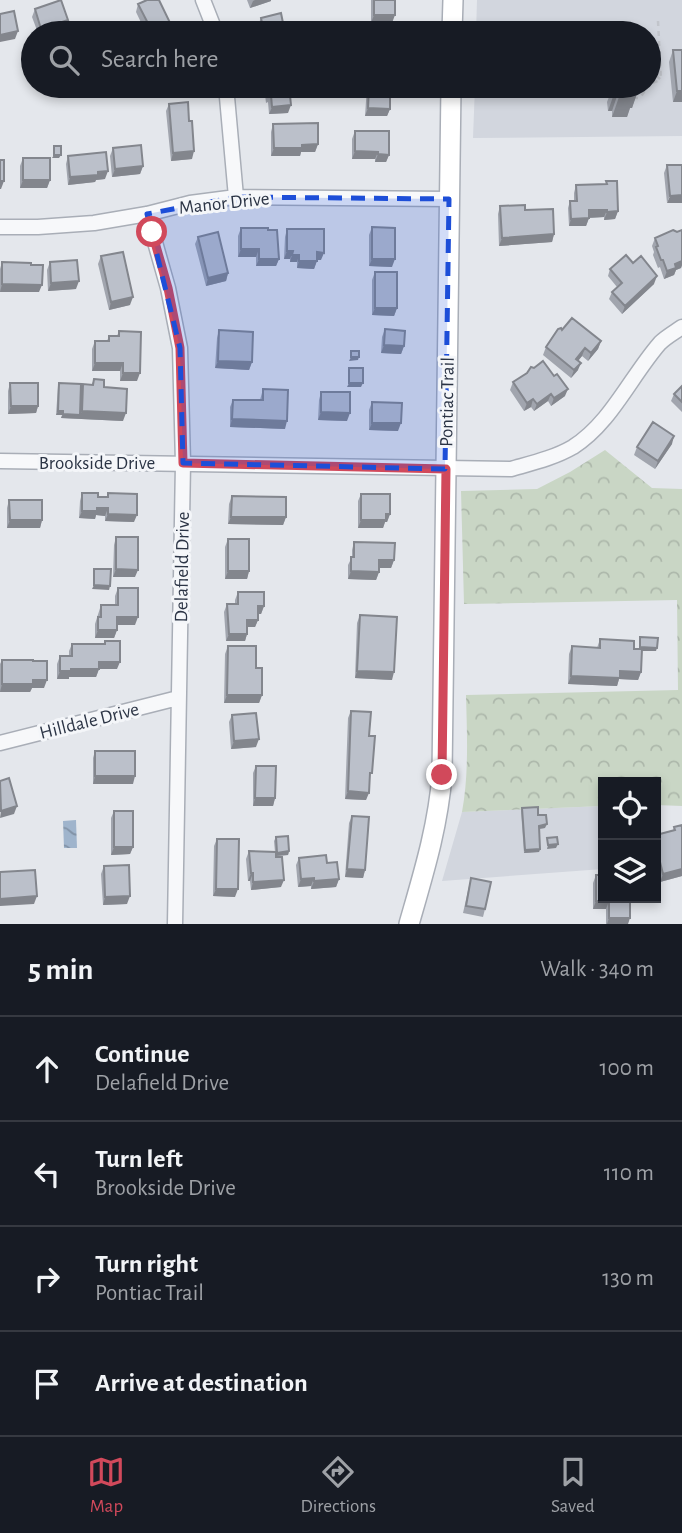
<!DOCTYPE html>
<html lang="en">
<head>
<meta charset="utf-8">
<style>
	:root { --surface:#171b24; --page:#242831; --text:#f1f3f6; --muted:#9ea1a6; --line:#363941; --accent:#d1495b }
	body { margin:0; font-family:"Alegreya Sans",sans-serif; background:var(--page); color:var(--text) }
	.controls { position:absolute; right:21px; bottom:21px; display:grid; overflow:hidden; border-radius:0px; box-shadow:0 4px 10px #0003 }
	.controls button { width:63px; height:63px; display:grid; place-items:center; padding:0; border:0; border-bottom:2px solid var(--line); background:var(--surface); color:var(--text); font:35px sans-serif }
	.stop { position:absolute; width:21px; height:21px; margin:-16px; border:5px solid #d1495b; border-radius:50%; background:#fff }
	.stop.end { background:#d1495b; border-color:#fff; box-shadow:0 2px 7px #0008 }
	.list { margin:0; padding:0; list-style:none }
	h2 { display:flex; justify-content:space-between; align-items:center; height:91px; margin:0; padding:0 28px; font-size:30px }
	h2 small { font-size:23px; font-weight:400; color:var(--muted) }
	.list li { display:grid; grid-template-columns:46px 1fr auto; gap:21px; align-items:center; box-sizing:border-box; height:105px; padding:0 28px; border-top:2px solid var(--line) }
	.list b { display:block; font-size:26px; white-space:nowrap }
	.list p { margin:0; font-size:23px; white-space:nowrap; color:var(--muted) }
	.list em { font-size:23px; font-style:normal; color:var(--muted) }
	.icon { flex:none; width:38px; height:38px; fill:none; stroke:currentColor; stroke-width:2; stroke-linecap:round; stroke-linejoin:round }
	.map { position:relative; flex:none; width:682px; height:924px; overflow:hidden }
	.search { position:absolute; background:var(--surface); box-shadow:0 4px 10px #0003; left:21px; right:21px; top:21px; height:77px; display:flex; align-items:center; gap:18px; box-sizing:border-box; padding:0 24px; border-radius:38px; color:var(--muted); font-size:26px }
	.sheet { height:511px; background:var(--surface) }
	nav { display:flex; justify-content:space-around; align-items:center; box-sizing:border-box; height:98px; border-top:2px solid var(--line); background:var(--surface); font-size:19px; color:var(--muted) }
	nav a { display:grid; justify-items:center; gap:4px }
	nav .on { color:var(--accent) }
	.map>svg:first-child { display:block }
</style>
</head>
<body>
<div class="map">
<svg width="682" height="924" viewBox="0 0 682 924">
	<defs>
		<pattern id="forest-crowns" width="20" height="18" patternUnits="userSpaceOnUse" patternTransform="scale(1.75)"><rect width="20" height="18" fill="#c9d6c5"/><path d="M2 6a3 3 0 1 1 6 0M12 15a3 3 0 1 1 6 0" fill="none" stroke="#adb8ab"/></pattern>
		<pattern id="water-waves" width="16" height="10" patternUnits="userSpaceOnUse" patternTransform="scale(1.75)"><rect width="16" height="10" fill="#9fb4cc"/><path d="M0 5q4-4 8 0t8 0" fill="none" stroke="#8293a7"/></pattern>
	</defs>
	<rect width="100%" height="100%" fill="#e4e7ec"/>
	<path fill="#d2d6de" d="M477,0H682V136L473,138L475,86H649V33H476Z
		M603,806V869L442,881L462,812Z"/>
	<path fill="url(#forest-crowns)" d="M605,450L652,488L682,489V806L656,805V782H603V806L462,812C469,774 467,734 466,695L678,690L677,600L464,604L461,491L537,489L570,472Z"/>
	<path fill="url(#water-waves)" d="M76,820L77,848H64L63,821Z"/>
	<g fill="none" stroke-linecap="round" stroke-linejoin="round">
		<defs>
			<path id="minor" d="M203,0L216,33
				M226,86L236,197
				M147,214L168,288L180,348L183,463L175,924
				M0,227H38L94,223L147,214L190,203L236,197L449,199
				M0,461L511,469C532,463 554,458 573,447C611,423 631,376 660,343C666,337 675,332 682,327
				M0,743L178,698"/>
			<path id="secondary" d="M452,33L453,0
				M409,924C423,875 438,827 442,775L451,86"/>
		</defs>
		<use href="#minor" stroke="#a9aeb7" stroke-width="17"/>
		<use href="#secondary" stroke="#a9aeb7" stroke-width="22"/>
		<path stroke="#c2c5cb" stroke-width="2.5" stroke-dasharray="5 5" stroke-linecap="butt" d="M658,21L661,80
			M649,69L661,80L649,84
			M633,98H640L648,86"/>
		<use href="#minor" stroke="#f7f8fa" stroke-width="14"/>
		<use href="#secondary" stroke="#fff" stroke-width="19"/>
	</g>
	<path fill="#a1a5ae" d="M247,0H271V1L250,8Z
		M371,0H395L392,23H371Z
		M138,4L173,33H146L136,12Z
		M35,9L68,20L65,27L48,33H38L32,17Z
		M261,18L285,33H260L258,25Z
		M673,50L682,102H673L669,62Z
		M264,86H289L288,113L269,114L268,102L266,103Z
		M367,86H390V109L387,116H365Z
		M610,86H639L632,108H630L627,117H612V111H608L607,102L611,92Z
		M169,104L189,121L192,159L171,161L166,111Z
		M273,124L318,144L315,152H301L300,156H271V132Z
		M355,131L389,155L386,162H375V159H352V139Z
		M113,148L143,166L140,174L112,177L110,156Z
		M68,156L105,179L96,180L95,182L68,185L66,164Z
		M23,158L50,180L47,188H20V166Z
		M667,165H682L667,203L664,173Z
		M606,181L618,211L615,219L604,220V217L589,218L586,226H569L568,208L570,201H574V193L576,185L606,184Z
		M500,206L525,210L554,234L552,242L499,246L498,214Z
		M372,227L392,267L369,266V235Z
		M241,228L279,259L276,266H256V257H238V236Z
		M287,229L321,260H317L314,269L297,268V262H290V259H284L285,237Z
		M682,230V265L681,268L676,270L674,275L664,279L660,267L658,268L653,255L654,252L652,246L655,238Z
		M198,237L228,273L226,281L206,286L195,244Z
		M101,256L130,305L109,310L98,264Z
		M2,262L39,292H0V269Z
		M50,262L76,289L48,291L47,270Z
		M610,269L654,284L622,314L609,299L612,292L617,287L608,276Z
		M375,272L397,308L394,316L372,315V280Z
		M385,329L404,346L401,354L381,353L382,337Z
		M219,330L252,362L249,370L215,368L217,338Z
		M562,330L601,341L598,349L588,361L582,356L578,361V370L571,378L543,355L546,347L550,341L552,337Z
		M119,331L137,381H120V371H92V349L95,341H107L109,336H117Z
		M94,379L104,387L123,421L61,418L62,415H56L58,386L59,383L81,388L83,384H92Z
		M513,382L565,396L551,406L548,401L534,411L531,407L524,411L510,390Z
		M10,383L38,406L36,413L8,414V391Z
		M682,386V412L671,401L674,394Z
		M263,389L285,429L230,427V407L233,400H260Z
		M321,392L347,421L318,420L319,400Z
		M372,402L398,431L369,430V410Z
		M672,444L655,469L634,455L637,447Z
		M82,493L98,497H107L108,493L134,522L105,521V516L96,515L95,519L79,518L80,501Z
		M361,494L390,514L387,522H385L383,528H358V501Z
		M232,496L286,517L283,525L228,524L229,504Z
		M9,500L42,520L40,528H7V508Z
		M116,537L135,577H113L114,545Z
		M228,539L249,571L247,579H225V547Z
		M354,542L394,560L391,568H379V572L376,580L348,579V565L352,557V550Z
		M118,588L135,625H117V630L114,638H95V624L101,605H115V596Z
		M238,592L264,606L261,614H258V620L255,627H247V634L245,641H226L224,612L227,604H235V600Z
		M360,615L392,680L355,678L357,623Z
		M640,637L656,651H642L641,672L638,680L619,679L617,686L568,684L569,654L572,646L597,648L600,639L634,649H639Z
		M105,641L117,669H99L96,677H69V679H57V664L60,656H69V651L72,644H104Z
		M228,646L256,668L262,695L259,703H224L225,654Z
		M2,660L44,688H32L30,692H0V664Z
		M351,711L369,736L370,778L366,800L345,799L348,718Z
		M232,715L256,747L231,749L229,722Z
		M95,751L133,784H93V758Z
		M256,766L275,798L273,806H253V773Z
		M522,808L545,828L539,829L540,849L539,852L524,853L521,811Z
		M114,811L133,847L130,854L111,855V818Z
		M352,816L365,870L363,878L345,877L349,823Z
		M682,825V876L660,882L656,865V835L673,830L674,827Z
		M276,837L289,851L288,855L276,856L281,887L251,890L250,881H248L246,859L249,851L275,852L274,841Z
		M217,839L235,897L213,896L214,846Z
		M299,858L327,863L339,879L336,887L311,889V886L298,887L296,865Z
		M104,866L127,904L103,905L101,874Z
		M596,875L603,898H630L628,924H606V909H593V883Z
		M471,878L485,909L483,917L463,913L469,886Z"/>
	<path fill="#83868d" d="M255,0H271V1L250,8L253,1Z
		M374,15H395L392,23H371Z
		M68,20L65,27L48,33H40L41,29Z
		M18,31L15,39L0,42V35Z
		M171,86H183L170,89Z
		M629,86L639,88L632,108H630L627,117H612L619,97Z
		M619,90L612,111H608L615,91Z
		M677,91H682V102H673Z
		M291,105L288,113L269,114L272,107Z
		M368,108L390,109L387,116H365Z
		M318,144L315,152H301L300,156H271L274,148L302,145Z
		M194,151L192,159L171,161L173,153Z
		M355,151L378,152L375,159H352Z
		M378,154L389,155L386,162H375Z
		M54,155H61L59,158H52Z
		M143,166L140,174L112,177L115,169Z
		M108,171L105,179L96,180L95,182L68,185L70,177Z
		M23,180H50L47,188H20Z
		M0,181H4L1,189H0Z
		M682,195V203H667L670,196Z
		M589,210H607L604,217L586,218Z
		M618,211L615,219L604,220L607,212Z
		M589,218L586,226H569L571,219Z
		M554,234L552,242L499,246L502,238Z
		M241,249H259L256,257H238Z
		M287,251H293L290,259H284Z
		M317,252L324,253L321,260H314Z
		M292,255H299L297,262H290Z
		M259,259H279L276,266H256Z
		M372,259H395L392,267L369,266Z
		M682,259V265L681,268L676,270L674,275L664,279L667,271Z
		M299,261H317L314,269L297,268Z
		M228,273L226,281L206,286L208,278Z
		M657,276L654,284L622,314L625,306Z
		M79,281L76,289L48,291L51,283Z
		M2,284L42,285L39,292H0Z
		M133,297L130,305L109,310L111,302Z
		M375,308H397L394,316L372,315Z
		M601,341L598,349L588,361L591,353Z
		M384,345L404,346L401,354L381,353Z
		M585,348L582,356L573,367L576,359Z
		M351,357H359L358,360L349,361Z
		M218,361L252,362L249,370L215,368Z
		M95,363H123L120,371H92Z
		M581,363L578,370L571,378L574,370Z
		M123,373H140L137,381H120Z
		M349,383H363L361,387H347Z
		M568,389L565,396L551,406L554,398Z
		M551,394L548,401L534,411L537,404Z
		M533,399L531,407L524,411L527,403Z
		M11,406H38L36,413L8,414Z
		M58,411H63L62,415H56Z
		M82,411L126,413L123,421L61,418L63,414L80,415Z
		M321,412L350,413L347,421L318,420Z
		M232,419L287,421L285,429L230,427Z
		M372,423H401L398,431L369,430Z
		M674,436L672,444L655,469L658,461Z
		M97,508H108L105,516L96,515L95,519L79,518L82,511Z
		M108,514L137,515L134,522L105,521Z
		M386,514H390L387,522H385L383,528H358L361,520Z
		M231,517H286L283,525L228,524Z
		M10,520H42L40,528H7Z
		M379,560H394L391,568H377Z
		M116,569L138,570L135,577H113Z
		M228,571H249L247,579H225Z
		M351,571L379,572L376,580L348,579Z
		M94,585L110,586L109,590L92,589Z
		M258,606H264L261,614H255Z
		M117,617H138L135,625H114Z
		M247,620H258L255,627H244Z
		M98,630H117L114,638H95Z
		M229,634H247L245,641H226Z
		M640,647L657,648L656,651H639Z
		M99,662H120L117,669H99L96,677H69V679H57L60,671Z
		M357,671L394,672L392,680L355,678Z
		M620,671L641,672L638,680L619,679L617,686L568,684L571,676Z
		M33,680H47L44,688H32L30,692H0L2,684Z
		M227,695H262L259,703H224Z
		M259,739L256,747L231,749L234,741Z
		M95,776H135L133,784H93Z
		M348,791L369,793L366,800L345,799Z
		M255,798H275L273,806H253Z
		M17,806L14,814L0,818L1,811Z
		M547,824L545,828L538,829L539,826Z
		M558,844L556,848L547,849L548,845Z
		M114,847H133L130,854L111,855Z
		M540,849L539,852L524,853L525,850Z
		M289,851L288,855L275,856L277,853Z
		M347,869L365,870L363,878L345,877Z
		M682,869V876L660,882L663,874Z
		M251,873H253L250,881H248Z
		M314,878L311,886L298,887L301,879Z
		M339,879L336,887L311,889L314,881Z
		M284,880L281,887L251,890L253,882Z
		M216,889H238L235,897L213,896Z
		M37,896L34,904L0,906V899Z
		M130,896L127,904L103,905L105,897Z
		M596,901H609L606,909H593Z
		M609,918H630L628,924H607Z"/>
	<path fill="#bbc0ca" stroke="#83868d" stroke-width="2" d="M61,0L68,20L41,29L35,9Z
		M147,0H159L174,31L170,33H153L138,4Z
		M374,0H395V15H374Z
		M14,11L18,31L0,35V14Z
		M281,13L285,33H264L261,18Z
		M673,50H682V91H677Z
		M268,86H289L291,105L272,107L271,95H269Z
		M369,86H390V109L368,108Z
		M615,86H639V88H634L635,96L619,97V90L615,91Z
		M188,102L189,121H192L194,151L173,153L169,104Z
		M318,123V144L302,145V148H274L273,124Z
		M355,131H389V155L378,154V152L355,151Z
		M141,145L143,166L115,169L113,148Z
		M54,146H61V155H54Z
		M106,152L108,171L98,172V175L70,177L68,156Z
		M23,158H50V180H23Z
		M0,160H4V181H0Z
		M667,165H682V195L670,196Z
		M606,181H617L618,211L607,212V210H589V218L571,219L570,201H577L576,185L607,184Z
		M525,205V210L553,209L554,234L502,238L500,206Z
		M372,227L395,228V259H372Z
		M241,228H268V230H277L279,259H259V249H241Z
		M287,229H324V253L317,252V261H299V255H292L293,251H287Z
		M673,230L677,232L682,230V261L675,264L676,268L667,271L663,260H661L656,247L658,246L655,238Z
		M218,232L228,273L208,278L198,237Z
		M123,252L133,297L111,302L101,256Z
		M626,255L633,263L641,256L657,276L625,306L612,292L622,283L610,269Z
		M77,260L79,281L51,283L50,262Z
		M2,262L31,263V265H43L42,285L2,284Z
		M375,272H397V308H375Z
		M572,318L601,341L591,353L585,348L576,359L581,363L574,370L546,347L558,329L561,328L562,330Z
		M385,329L405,331L404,346L384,345Z
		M219,330L253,332L252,362L218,361Z
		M119,331L141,332L140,373H123V363H95V341H109V336H119Z
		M351,351H359V357H351Z
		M543,361L554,376L557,374L568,389L554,398L551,394L537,404L533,399L527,403L513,382L527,373L531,367L534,368Z
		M349,368H363V383H349Z
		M94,379L104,380V387L127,389L126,413L82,411L83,384L93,385Z
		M10,383H38V406H11Z
		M59,383L81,384L80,415L63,414V411H58Z
		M682,386V402L674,394Z
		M263,389L288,390L287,421L232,419L233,400H263Z
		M321,392H350V413L321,412Z
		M372,402L402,403L401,423H372Z
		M653,422L674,436L658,461L637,447Z
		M82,493H98V497H108V493L137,494V515L108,514V508H97V511H82Z
		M361,494H390V514H386V520H361Z
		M232,496L286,497V517H231Z
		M9,500H42V520H10Z
		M116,537H138V570L116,569Z
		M228,539H249V571H228Z
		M354,542L395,543L394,560H379V572L351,571V557H354Z
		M94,569H111L110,586L94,585Z
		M118,588H138V617H117V630H98V617H101V605H118Z
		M238,592H264V606H258V620H247V634H229L227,604H238Z
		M360,615L397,617L394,672L357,671Z
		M640,637L658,638L657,648L640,647Z
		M600,639L634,641V649H642L641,672L620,671V678L571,676L572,646L600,648Z
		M105,641H120V662H99V669H71V671H60V656H72V644H105Z
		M228,646H256V668H262V695H227Z
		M2,660H33V661H47V680H33V684H2Z
		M351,711L371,712L369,736H375L372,773H370L369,793L348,791Z
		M256,713L259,739L234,741L232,715Z
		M95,751H135V776H95Z
		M256,766H276L275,798H255Z
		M9,778L17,806L1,811L0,781Z
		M538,807V815H546L547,824L539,826L540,849L525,850L522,808Z
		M114,811H133V847H114Z
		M352,816L369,817L365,870L347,869Z
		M682,825V869L663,874L656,846V835L675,830L674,827Z
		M288,836L289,851L277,853L276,837Z
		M557,837L558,844L548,845L547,838Z
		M217,839H239L238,889H216Z
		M249,851L276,852V857H282L284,880L253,882V873H251Z
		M326,855L327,863L337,862L339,879L314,881V878L301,879L299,858Z
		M129,865L130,896L105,897L104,866Z
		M35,870L37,896L0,899V872Z
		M596,875H603V898H630V918H609V901H596Z
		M471,878L491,882L485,909L466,906Z"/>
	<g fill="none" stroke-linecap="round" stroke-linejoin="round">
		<path stroke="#d1495b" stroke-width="9" d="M152,232L168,288L180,348L183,463L446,469L442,775"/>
	</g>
	<path fill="#1d4ed8" fill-opacity="0.2" stroke="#1d4ed8" stroke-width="5" stroke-dasharray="14 9" stroke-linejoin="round" d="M236,197L449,199L445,469L183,463L180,348L147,214Z"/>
	<g text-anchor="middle" stroke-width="6" stroke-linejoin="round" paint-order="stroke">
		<g font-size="19" fill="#2b3445" stroke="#f4f6f9">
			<text transform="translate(224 202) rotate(-6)" y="7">Manor Drive</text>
			<text transform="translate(446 402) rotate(-89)" y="7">Pontiac Trail</text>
			<text x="97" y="469">Brookside Drive</text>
			<text transform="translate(181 567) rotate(-89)" y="7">Delafield Drive</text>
			<text transform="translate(89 720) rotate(-14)" y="7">Hilldale Drive</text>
		</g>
	</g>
</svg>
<div class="controls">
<button><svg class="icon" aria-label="locate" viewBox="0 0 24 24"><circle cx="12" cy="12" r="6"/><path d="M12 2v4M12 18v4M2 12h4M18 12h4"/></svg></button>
<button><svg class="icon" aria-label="layers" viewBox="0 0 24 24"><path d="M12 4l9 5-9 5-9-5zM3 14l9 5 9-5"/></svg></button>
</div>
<div class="stop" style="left:152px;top:232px"></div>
<div class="stop end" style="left:442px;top:775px"></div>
<div class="search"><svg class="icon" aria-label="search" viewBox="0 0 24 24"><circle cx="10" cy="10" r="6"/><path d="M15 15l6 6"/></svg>Search here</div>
</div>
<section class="sheet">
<h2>5 min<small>Walk · 340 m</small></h2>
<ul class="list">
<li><svg class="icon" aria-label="ahead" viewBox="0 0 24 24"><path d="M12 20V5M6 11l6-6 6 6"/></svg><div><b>Continue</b><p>Delafield Drive</p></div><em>100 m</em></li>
<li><svg class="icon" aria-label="left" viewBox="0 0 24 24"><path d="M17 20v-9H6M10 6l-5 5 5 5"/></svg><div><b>Turn left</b><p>Brookside Drive</p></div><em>110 m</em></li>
<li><svg class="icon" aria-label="right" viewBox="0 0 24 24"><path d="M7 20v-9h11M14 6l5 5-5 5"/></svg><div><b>Turn right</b><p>Pontiac Trail</p></div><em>130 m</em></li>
<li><svg class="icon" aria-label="arrive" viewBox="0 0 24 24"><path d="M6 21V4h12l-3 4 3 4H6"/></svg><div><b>Arrive at destination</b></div></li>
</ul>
</section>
<nav>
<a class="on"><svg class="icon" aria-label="map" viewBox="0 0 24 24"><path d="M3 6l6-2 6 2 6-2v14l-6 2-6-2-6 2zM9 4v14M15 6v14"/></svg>Map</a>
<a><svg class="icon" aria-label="directions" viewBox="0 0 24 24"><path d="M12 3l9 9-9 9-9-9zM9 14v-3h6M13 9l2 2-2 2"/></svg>Directions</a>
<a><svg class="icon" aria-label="saved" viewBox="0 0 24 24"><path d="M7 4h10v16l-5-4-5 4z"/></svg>Saved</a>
</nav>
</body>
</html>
